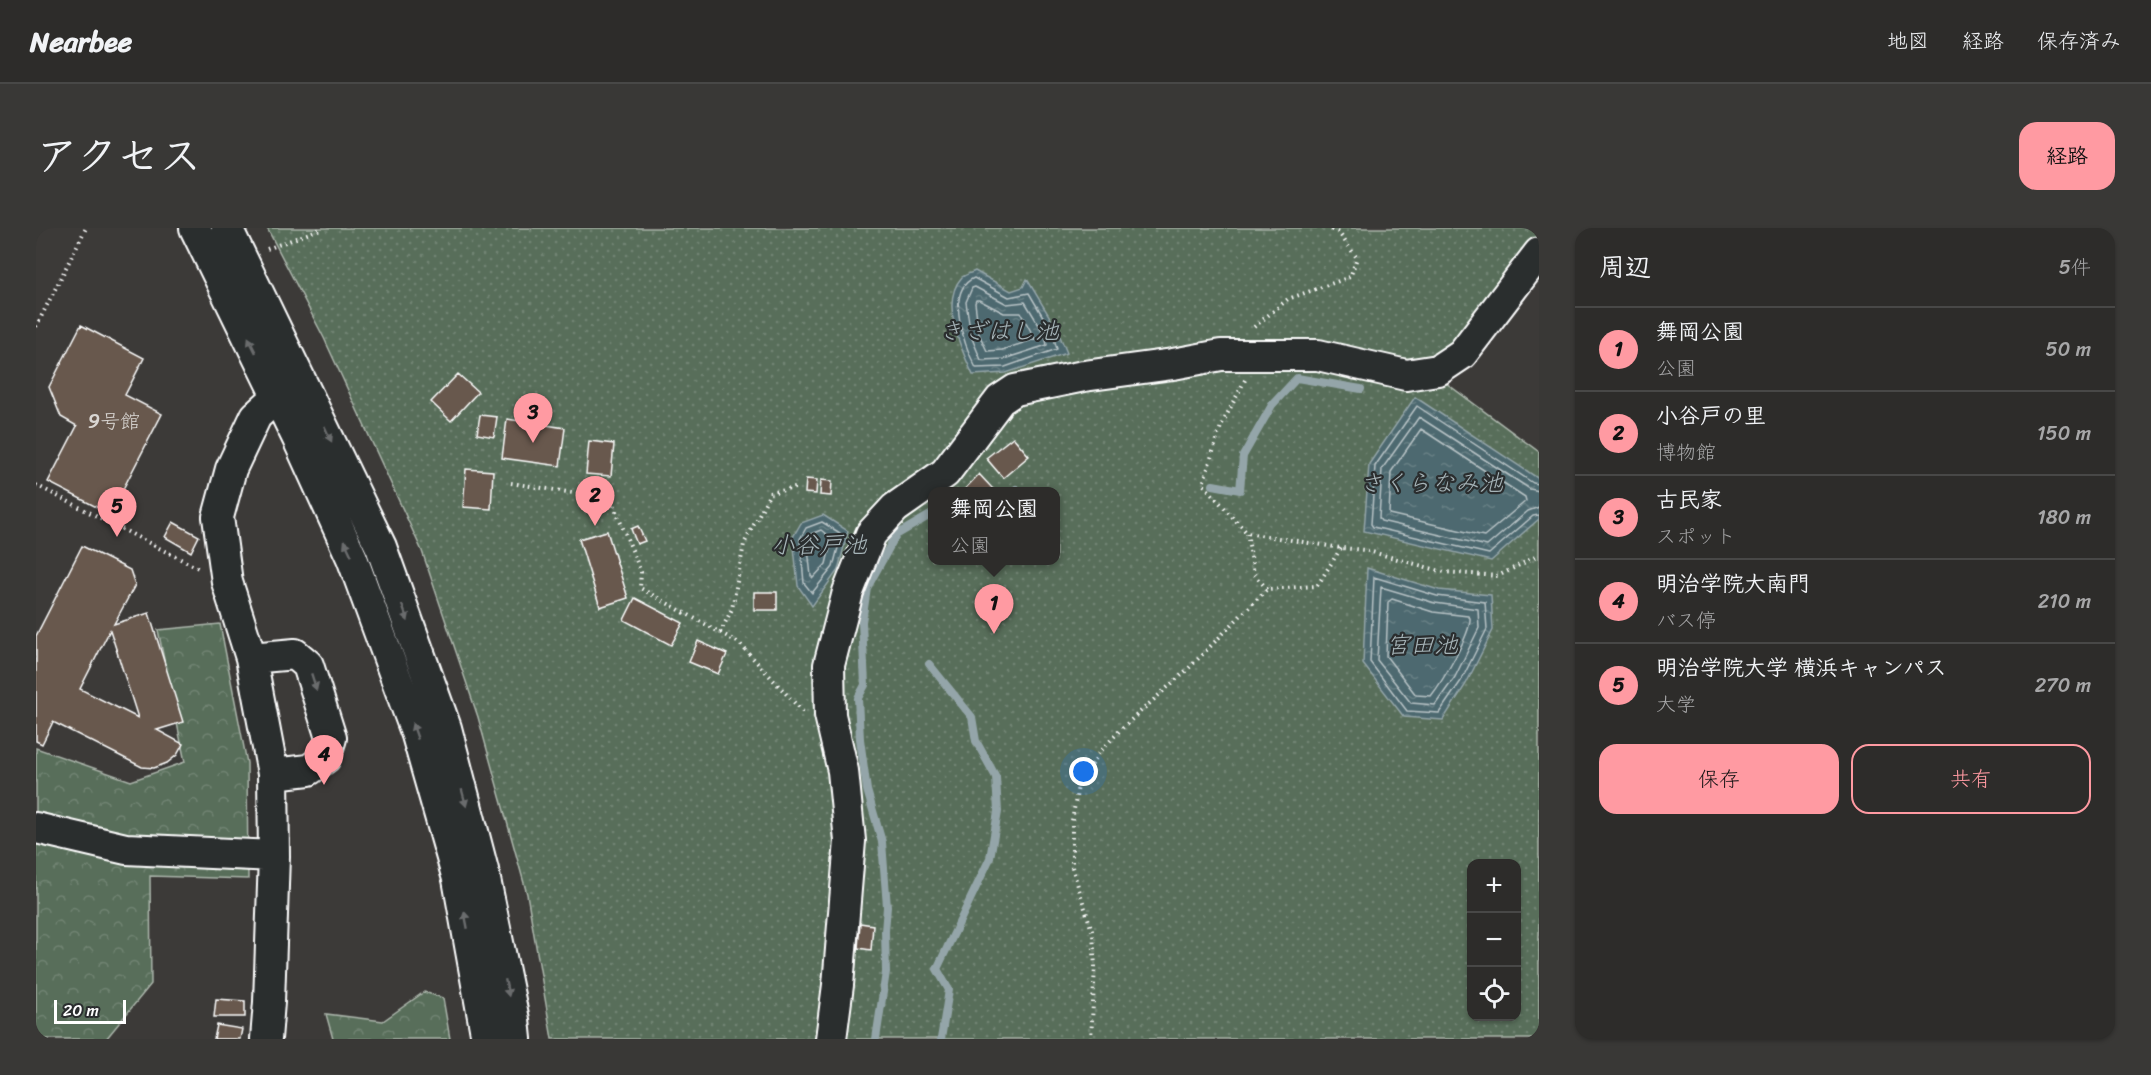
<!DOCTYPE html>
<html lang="ja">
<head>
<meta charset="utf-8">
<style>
	:root { --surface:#2d2c2a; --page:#393836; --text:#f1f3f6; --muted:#a7a7a8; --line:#484847; --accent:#ff9aa2 }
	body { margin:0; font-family:Sriracha,"Klee One",sans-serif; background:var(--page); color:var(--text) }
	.controls { position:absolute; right:18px; bottom:18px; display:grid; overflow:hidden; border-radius:12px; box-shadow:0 2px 4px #0004 }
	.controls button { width:54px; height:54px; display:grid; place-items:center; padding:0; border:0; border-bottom:2px solid var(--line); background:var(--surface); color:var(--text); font:30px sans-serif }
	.scale { position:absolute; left:18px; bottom:15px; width:72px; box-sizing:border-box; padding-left:6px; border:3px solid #fff; border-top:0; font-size:16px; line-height:21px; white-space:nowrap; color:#fff; -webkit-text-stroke:4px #2a2d2e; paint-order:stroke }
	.you { position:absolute; left:1048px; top:544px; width:21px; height:21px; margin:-15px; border:4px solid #fff; border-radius:50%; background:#1a73e8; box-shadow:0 0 0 9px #1a73e833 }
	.badge { display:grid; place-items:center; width:39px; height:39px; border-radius:50%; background:var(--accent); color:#111; font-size:20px; font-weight:700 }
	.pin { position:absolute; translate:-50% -50px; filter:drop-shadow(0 2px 3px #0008) }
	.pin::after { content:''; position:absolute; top:32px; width:21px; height:18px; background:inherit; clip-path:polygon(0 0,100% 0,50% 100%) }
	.popup { position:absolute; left:892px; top:259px; width:132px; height:78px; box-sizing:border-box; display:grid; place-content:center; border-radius:12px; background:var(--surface); filter:drop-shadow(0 2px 4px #0005); font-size:20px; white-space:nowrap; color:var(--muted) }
	.popup b { font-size:22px; color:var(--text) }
	.popup::after { content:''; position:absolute; left:50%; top:100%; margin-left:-12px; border:12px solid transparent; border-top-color:var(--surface) }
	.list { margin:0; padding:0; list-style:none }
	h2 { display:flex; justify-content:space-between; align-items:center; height:78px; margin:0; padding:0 24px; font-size:26px }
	h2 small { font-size:20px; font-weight:400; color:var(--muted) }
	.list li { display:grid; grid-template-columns:39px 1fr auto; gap:18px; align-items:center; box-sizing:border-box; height:84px; padding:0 24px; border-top:2px solid var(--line) }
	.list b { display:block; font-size:22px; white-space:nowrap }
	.list p { margin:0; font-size:20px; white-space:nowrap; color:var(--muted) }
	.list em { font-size:20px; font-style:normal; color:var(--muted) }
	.actions { display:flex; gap:12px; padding:18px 24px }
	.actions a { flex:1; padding:14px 0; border:2px solid var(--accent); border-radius:18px; text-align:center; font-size:21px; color:var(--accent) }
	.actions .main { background:var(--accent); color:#111 }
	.icon { flex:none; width:33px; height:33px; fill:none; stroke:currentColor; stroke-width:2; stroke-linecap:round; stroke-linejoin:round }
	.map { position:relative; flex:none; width:1503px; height:811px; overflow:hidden; border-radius:18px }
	header { display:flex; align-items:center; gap:36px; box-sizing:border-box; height:84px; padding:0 30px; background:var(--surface); border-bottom:2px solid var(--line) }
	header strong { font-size:28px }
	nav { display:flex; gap:33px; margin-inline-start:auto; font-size:21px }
	.intro { display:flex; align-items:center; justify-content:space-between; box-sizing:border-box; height:144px; padding:0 36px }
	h1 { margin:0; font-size:42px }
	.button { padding:15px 27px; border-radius:18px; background:var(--accent); color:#111; font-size:21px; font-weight:700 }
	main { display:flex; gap:36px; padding:0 36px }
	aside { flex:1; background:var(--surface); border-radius:18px; box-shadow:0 2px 4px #0004 }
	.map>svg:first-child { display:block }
</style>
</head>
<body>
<header>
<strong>Nearbee</strong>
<nav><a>地図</a><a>経路</a><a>保存済み</a></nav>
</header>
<div class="intro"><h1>アクセス</h1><a class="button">経路</a></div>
<main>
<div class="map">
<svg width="1503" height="811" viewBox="0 0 1503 811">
	<defs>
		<pattern id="forest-crowns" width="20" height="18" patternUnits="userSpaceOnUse" patternTransform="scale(1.5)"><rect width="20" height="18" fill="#586e5a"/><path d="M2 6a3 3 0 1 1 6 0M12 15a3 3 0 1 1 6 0" fill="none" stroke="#718473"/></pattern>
		<pattern id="park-dots" width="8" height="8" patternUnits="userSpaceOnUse" patternTransform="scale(1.5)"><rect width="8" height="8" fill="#586e5a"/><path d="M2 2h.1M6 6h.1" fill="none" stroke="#718473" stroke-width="1.8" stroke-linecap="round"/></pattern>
		<pattern id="water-ripples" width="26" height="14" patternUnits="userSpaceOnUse" patternTransform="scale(1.5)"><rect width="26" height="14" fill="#4d6970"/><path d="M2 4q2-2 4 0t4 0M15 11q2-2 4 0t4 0" fill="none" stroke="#688085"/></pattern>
	</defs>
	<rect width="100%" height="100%" fill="#3c3a38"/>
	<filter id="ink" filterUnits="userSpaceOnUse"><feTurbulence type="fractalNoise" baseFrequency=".0167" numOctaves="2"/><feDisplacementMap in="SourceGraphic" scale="12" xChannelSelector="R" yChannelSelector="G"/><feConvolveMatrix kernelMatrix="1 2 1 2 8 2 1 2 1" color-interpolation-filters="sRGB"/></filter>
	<g filter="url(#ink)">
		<path fill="url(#forest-crowns)" stroke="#acb6ac" stroke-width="1.5" d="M184,396L211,535L212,651L114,648L115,756L70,811H0V520L95,553L149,534L122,402Z
			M388,764L407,770L414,811H297L290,786L347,793Z"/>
		<path fill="url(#park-dots)" stroke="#acb6ac" stroke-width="1.5" fill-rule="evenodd" d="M231,0H1503V9L1421,120L1402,149L1503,224V811H516L491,666L442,489L386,323L288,110ZM896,264H1020V332H896ZM1436,636H1480V788H1436Z"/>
		<path fill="url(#water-ripples)" stroke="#94a5a9" stroke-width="1.5" d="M939,43L975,63L987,59L991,51L1021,101L1031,125L970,145L937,147C925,121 903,74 926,49C929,47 935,45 939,43Z
			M1379,169L1503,251V291L1455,333L1328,303L1333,236Z
			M787,287L812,303L802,342L776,378L762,358L757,309L765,295Z
			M1331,340L1403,362L1455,367L1457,402L1430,456L1407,492L1368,489L1327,436Z"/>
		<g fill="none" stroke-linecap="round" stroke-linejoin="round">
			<path stroke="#b8c3c6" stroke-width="1.5" d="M938,50L973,69L993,65L1016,104L1021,121L969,139L940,140C929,119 908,63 938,50Z
				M939,59L971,76L989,74L1009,107L1011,117L968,131L945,132L935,108L930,74L936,60Z
				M940,72H943L968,85H985L999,111L966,122L951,123L943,106L939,75Z
				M1385,201L1489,269L1490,273L1448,308L1353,286L1355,244Z
				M1503,256L1497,255L1381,178L1339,238L1335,296L1337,299L1453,326L1497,288L1503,287
				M1503,263L1494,261L1383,189L1346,241L1343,290L1345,293L1451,318L1492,283L1503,279
				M786,294L804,305L805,308L797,339L776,365L768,355L764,311L770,300Z
				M785,302L796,311L790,336L777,350L775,348L771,312L775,306Z
				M1338,349L1401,368L1449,374L1451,401L1425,453L1403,485L1371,483L1334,434Z
				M1345,359L1399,375L1442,381L1443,400L1419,449L1399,477L1375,475L1341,432Z
				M1356,371L1397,384L1432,388L1434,390C1435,406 1406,454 1395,468L1380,467L1350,428L1352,374Z"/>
			<path stroke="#94a5a9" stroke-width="8" d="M1177,257L1204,262L1207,228L1236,177L1261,150L1325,161
				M977,264L980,261
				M893,436L936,489L940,513L960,549L962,584L954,630L901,741L913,762L905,811
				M840,811L850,744L849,703L851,679L846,614L831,562L824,511L822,470L829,457L826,394L831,360L860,307L896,286"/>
		</g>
		<path fill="#67594e" stroke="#fff" stroke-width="1.5" fill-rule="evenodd" d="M45,97L108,130L89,167L126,186L74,286L12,254L41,198L25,189L13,159Z
			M422,146L442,164L415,193L395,174Z
			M444,187L461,189L458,209L441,206Z
			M471,191L529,200L524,238L466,230Z
			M977,209L993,228L967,250L950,230Z
			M553,213L578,216L575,248L550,246Z
			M430,241L457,243L455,281L427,279Z
			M943,246L957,261L955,264H926Z
			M770,251L781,252L780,266L769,265Z
			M785,252L796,253L795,268L784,267Z
			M137,294L163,308L155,324L129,309Z
			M602,298L609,313L601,316L595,301Z
			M571,303L592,370L564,379L543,311Z
			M46,318L94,342L99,357L78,396L113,385L147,494L121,502L147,516L141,527L131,535L118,540L106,539L17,494L6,516L0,513V408ZM74,402L102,490L44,461Z
			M718,364H741V382H718Z
			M599,370L647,395L635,417L588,392Z
			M662,413L691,426L682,446L653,434Z
			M824,695L837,697L835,722L822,720Z
			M180,771L209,773V789H178Z
			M181,797L206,801L204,811H178Z"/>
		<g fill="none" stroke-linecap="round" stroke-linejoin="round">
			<defs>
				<path id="minor" d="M159,0L262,211L316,330L381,507L422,651L451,811
					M191,0L345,319L410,500L447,642L478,792L480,811
					M215,430L259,426L272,437L295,510L289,530L273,542L237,546
					M0,600L90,621L238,628
					M230,811L233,774L238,628L237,546L215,430L191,354L182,289L195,241L220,188L241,169L258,158
					M795,811L802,757L814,613L807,543L794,487L793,437L812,364L835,306L859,280L909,245L964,172L979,162L1048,148L1137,136L1185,127H1282L1370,147L1402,142L1426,126L1503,25"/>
			</defs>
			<use href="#minor" stroke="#fff" stroke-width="34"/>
			<path stroke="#fff" stroke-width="4" stroke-dasharray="1.5 4.5" stroke-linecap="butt" d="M231,21L287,0
				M0,99L50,0
				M1218,99L1252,71L1314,49L1321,30L1303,5L1292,0
				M1209,152L1185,198L1167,256L1211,305L1305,320L1329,322L1408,344L1462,348L1503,327
				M475,255L575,271L605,344L604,360L703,415L767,484
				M0,257L162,340
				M1211,305L1218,346L1231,361
				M684,405L696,381L708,316L734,265L759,260
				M1055,811L1059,739L1057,706L1036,639V593L1042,558L1064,524L1085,501L1152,441L1231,361L1281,358L1305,320"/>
			<use href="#minor" stroke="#2a2d2e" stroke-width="30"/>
		</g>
		<defs><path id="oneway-solid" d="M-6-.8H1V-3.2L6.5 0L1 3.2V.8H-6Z" transform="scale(1.5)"/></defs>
		<g fill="#6a6c6d">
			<use href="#oneway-solid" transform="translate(216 117) rotate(-116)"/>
			<use href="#oneway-solid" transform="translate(292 206) rotate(65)"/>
			<use href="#oneway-solid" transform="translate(312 320) rotate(-115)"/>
			<use href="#oneway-solid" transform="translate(369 385) rotate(70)"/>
			<use href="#oneway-solid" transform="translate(278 454) rotate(72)"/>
			<use href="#oneway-solid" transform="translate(379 503) rotate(-109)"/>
			<use href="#oneway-solid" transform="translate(428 570) rotate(75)"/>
			<use href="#oneway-solid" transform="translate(430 692) rotate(-101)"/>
			<use href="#oneway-solid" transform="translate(471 760) rotate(78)"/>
		</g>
	</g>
	<g text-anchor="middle" stroke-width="4.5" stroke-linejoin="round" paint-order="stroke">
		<g font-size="20" fill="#d9d6d3">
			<text x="78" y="200">9号館</text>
		</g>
		<g font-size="24" font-style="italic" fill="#a6b4b8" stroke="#2a2d2e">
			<text x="963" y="111">きざはし池</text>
			<text x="1395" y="263">さくらなみ池</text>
			<text x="783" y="325">小谷戸池</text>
			<text x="1386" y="425">宮田池</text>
		</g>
	</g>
</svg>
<div class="controls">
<button>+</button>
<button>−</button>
<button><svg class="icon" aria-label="locate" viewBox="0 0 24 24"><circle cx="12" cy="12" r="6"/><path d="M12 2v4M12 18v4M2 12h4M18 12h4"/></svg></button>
</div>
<div class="scale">20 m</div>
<div class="you"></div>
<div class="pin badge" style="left:958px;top:406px">1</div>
<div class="popup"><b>舞岡公園</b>公園</div>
<div class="pin badge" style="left:559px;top:298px">2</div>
<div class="pin badge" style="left:497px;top:215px">3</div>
<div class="pin badge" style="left:288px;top:557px">4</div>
<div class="pin badge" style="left:81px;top:309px">5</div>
</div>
<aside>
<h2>周辺<small>5件</small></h2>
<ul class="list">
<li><span class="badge">1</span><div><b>舞岡公園</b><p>公園</p></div><em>50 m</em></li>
<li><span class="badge">2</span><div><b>小谷戸の里</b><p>博物館</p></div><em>150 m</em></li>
<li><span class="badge">3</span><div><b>古民家</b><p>スポット</p></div><em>180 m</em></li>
<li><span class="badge">4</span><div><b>明治学院大南門</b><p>バス停</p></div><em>210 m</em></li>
<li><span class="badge">5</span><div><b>明治学院大学 横浜キャンパス</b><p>大学</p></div><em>270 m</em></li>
</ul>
<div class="actions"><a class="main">保存</a><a>共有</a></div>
</aside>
</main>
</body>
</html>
